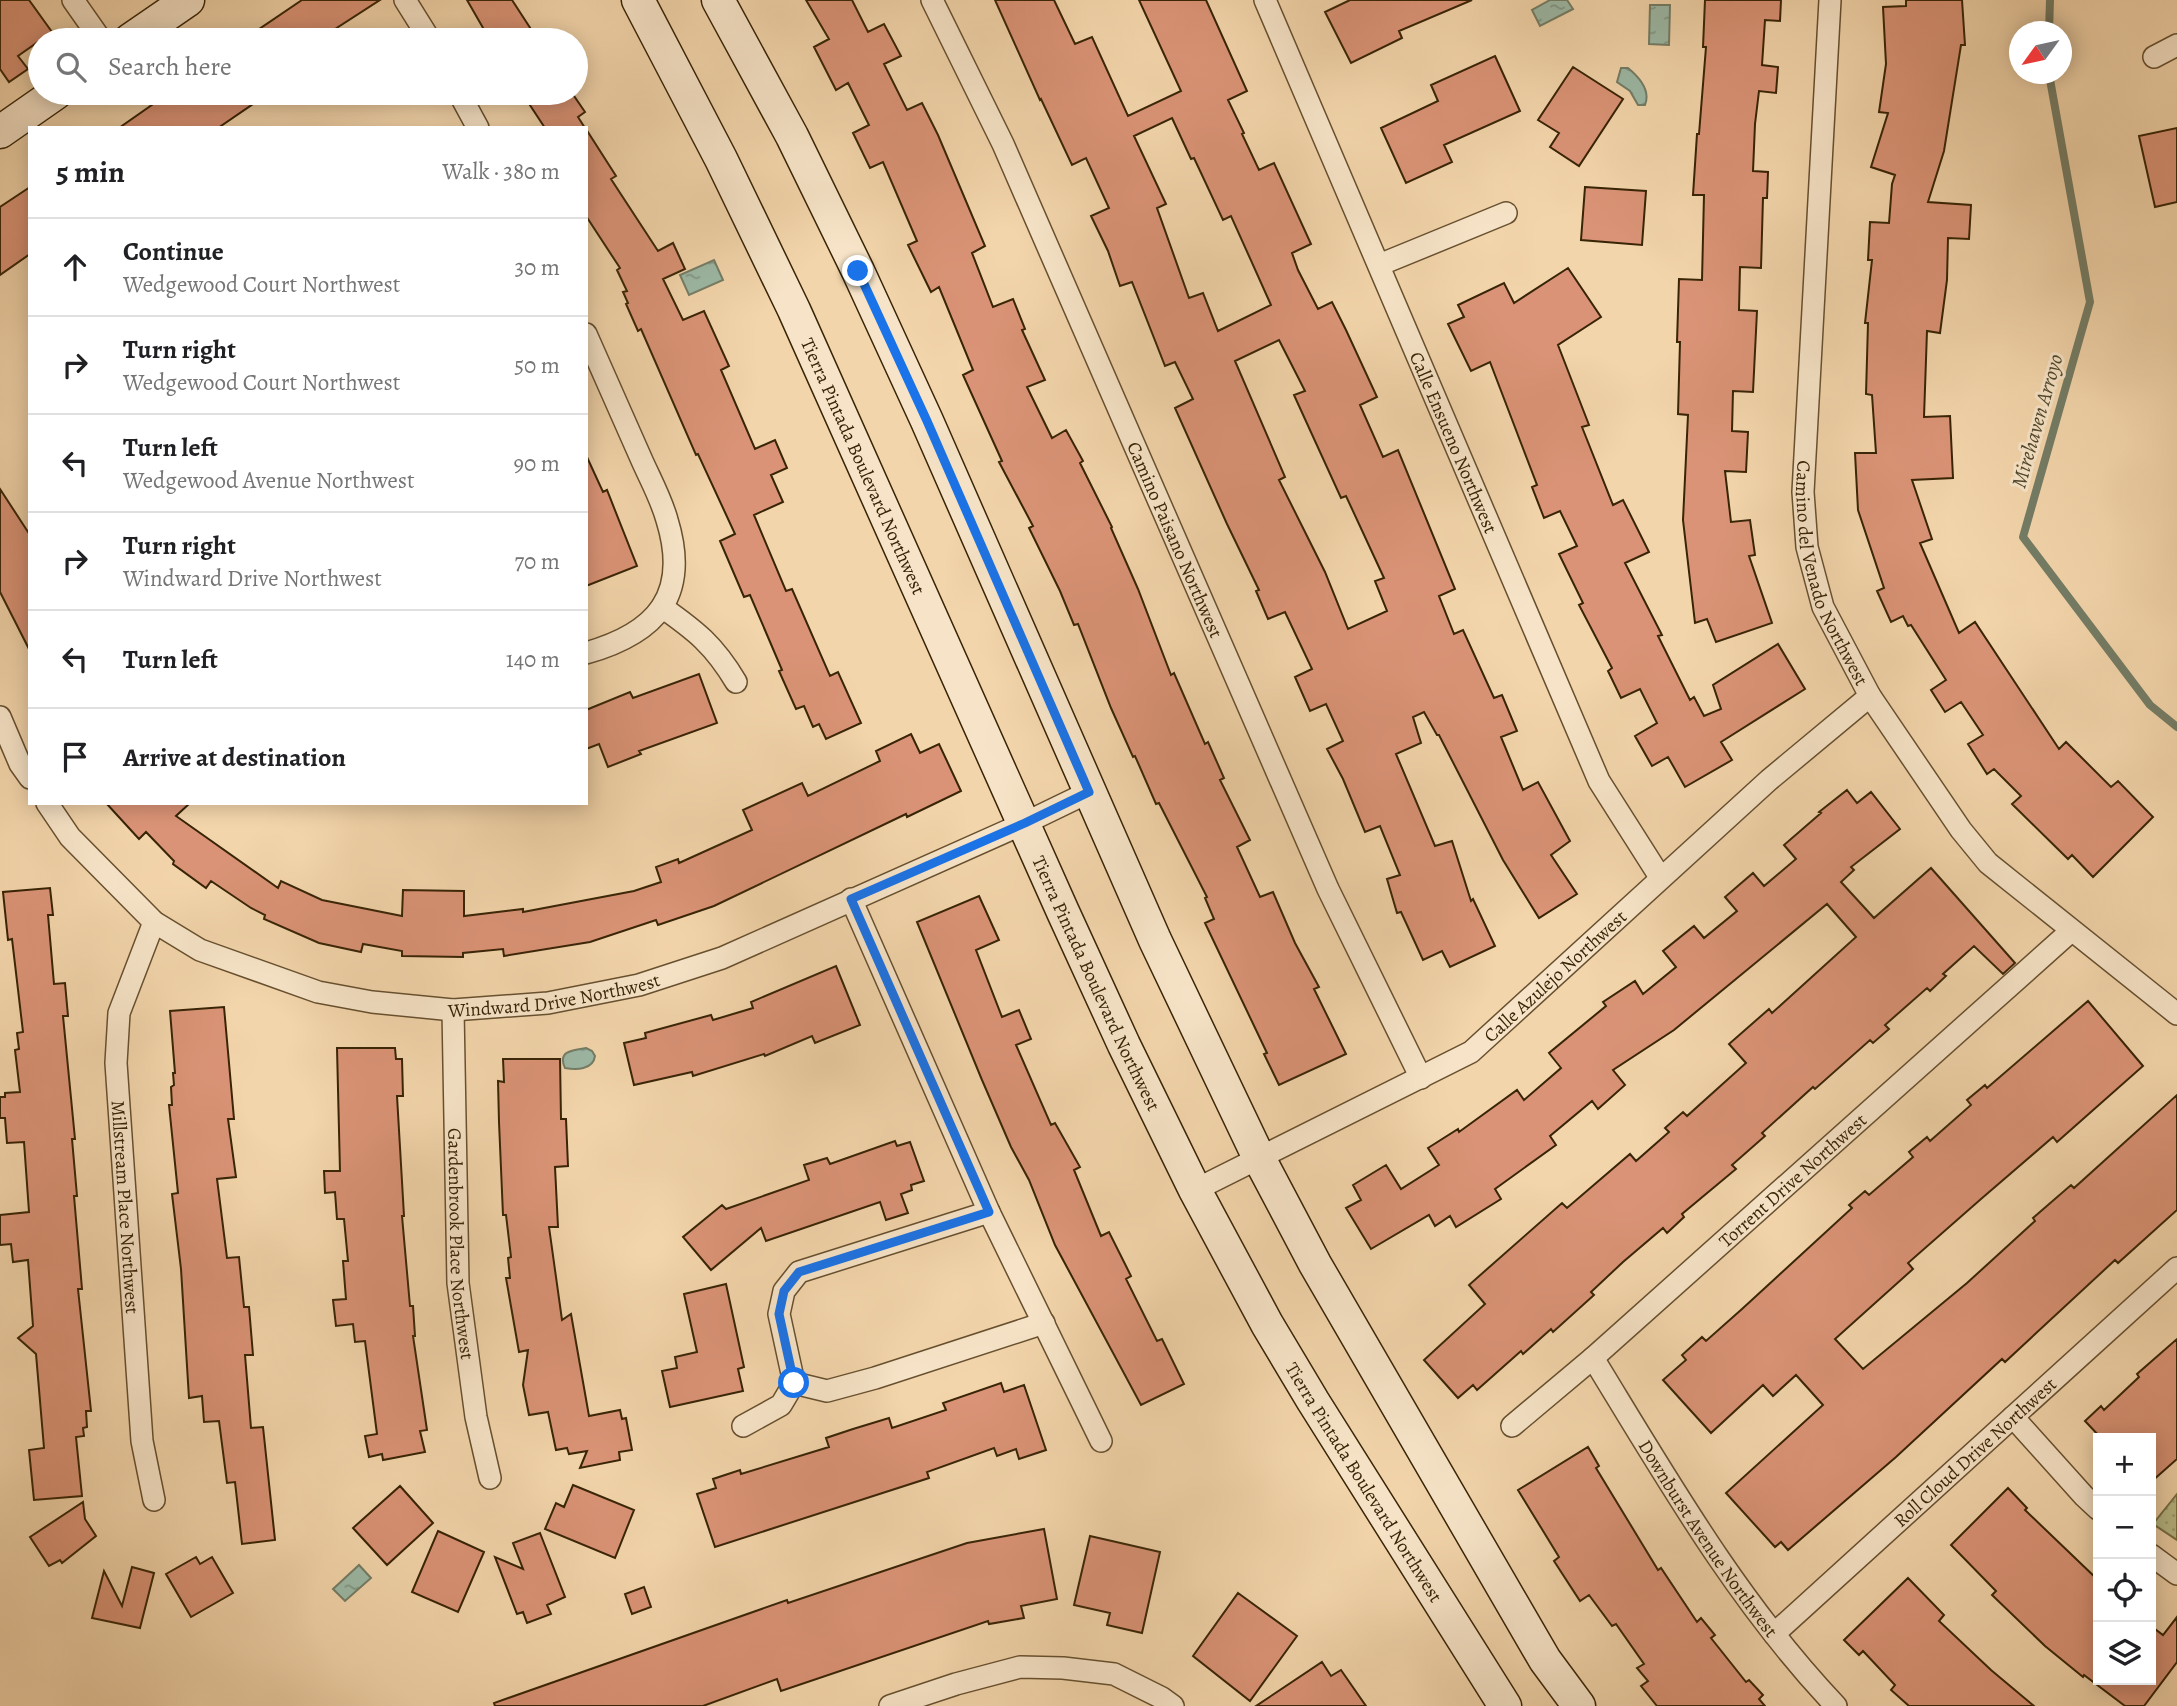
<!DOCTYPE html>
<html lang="en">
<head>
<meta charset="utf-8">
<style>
	:root { --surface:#fff; --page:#f2f2f2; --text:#202124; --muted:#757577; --line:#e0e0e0 }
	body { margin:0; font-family:Alegreya,serif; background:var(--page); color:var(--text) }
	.controls { position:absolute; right:21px; bottom:21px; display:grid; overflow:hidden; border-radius:0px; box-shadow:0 4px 18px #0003 }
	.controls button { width:63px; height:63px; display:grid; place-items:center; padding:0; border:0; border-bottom:2px solid var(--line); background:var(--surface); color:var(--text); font:35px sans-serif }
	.compass { position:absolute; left:2009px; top:21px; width:63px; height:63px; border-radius:50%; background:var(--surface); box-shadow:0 4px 18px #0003; rotate:237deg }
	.stop { position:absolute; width:21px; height:21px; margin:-16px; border:5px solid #1a73e8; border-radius:50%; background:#fff }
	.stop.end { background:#1a73e8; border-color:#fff; box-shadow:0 2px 7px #0008 }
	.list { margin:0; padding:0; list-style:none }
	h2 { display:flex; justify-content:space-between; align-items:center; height:91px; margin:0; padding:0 28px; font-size:30px }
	h2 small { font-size:23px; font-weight:400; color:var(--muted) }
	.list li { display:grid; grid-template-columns:46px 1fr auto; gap:21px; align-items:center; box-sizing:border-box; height:98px; padding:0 28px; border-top:2px solid var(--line) }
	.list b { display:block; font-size:26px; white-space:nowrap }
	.list p { margin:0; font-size:23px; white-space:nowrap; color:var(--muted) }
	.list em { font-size:23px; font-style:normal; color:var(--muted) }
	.icon { flex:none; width:38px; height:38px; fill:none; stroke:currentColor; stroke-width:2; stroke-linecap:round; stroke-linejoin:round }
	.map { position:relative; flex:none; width:2177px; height:1706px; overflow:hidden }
	.search { position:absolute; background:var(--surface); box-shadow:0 4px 18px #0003; left:28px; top:28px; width:560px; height:77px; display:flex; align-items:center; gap:18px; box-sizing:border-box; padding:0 24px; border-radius:38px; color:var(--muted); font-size:26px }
	.panel { position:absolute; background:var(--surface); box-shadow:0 4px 18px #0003; left:28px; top:126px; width:560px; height:679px; border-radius:0px }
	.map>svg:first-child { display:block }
</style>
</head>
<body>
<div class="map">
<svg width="2177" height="1706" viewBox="0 0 2177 1706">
	<defs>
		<pattern id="park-dots" width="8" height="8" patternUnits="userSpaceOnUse" patternTransform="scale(1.75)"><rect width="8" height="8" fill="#babd89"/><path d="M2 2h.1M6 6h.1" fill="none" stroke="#a1a275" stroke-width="1.8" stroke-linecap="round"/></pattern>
		<pattern id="water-ripples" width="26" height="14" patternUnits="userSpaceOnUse" patternTransform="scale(1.75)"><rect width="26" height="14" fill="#9cb9a6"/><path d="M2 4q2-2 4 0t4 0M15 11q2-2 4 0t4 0" fill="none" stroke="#809685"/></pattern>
	</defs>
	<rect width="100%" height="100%" fill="#f3d5ab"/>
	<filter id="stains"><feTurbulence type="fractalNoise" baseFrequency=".00286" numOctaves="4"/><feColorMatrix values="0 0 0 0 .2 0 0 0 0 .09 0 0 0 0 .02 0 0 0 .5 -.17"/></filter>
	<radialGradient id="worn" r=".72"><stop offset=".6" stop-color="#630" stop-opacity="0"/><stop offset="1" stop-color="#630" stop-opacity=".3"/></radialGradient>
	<path fill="url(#park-dots)" stroke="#797048" stroke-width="2" d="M2177,1494V1540L2153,1524Z"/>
	<path fill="url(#water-ripples)" stroke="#747d66" stroke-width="2" d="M1550,0H1567L1573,9L1540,26L1532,10Z
		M1650,5H1670L1669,45L1649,44Z
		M1621,68H1628C1639,77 1651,90 1645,105H1638L1630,91L1617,82Z
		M714,260L723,280L689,295L680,275Z
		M586,1048L592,1051L595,1056C593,1070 576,1070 565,1068C557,1051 573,1050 586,1048Z
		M359,1565L371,1578L345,1601L333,1589Z"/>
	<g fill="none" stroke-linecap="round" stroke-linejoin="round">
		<path stroke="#747d66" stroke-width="8" d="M2049,32L2050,0
			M2049,74L2090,302L2023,537L2150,705L2177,727"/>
	</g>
	<path fill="#da9376" stroke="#382406" stroke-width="2" fill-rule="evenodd" d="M0,0H29L52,32L18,56L28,69L9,82L0,69Z
		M302,0H380L318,40H243Z
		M467,0H512L538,40H490Z
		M806,0H852L868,32L884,24L901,56L884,64L907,110L922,103L938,135L985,246L972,253L993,307L1013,299L1025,329L1022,330L1045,380L1027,387L1052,438L1066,430L1083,461L1080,463L1112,527L1111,528L1138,589L1171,675L1174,673L1205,744L1208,742L1224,778L1220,780L1250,840L1237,847L1260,897L1273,892L1295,943L1319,987L1314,989L1346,1054L1279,1085L1264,1054L1267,1053L1205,923L1214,919L1205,898L1207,897L1159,803L1156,804L1135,756L1133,757L1111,708L1078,624L1074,625L1060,591L1029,528L1033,526L999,462L1002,461L963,375L973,370L939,287L931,292L908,245L917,241L883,162L870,168L853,133L869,125L848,83L836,90L814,47L829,39Z
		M995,0H1054L1075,44L1092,37L1128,116L1181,91L1139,0H1206L1247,91L1228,100L1244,133L1242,134L1259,170L1274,163L1311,244L1292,253L1298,270L1318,309L1332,302L1346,330L1377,397L1360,405L1383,457L1398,450L1455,589L1439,596L1454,634L1463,630L1494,698L1502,695L1517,731L1501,737L1523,790L1538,782L1570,841L1551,855L1577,894L1539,918L1503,860L1439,735H1437L1424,712L1413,717L1421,743L1396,754L1435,846L1452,841L1471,901L1473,899L1495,946L1450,967L1442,951L1423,960L1401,912L1397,913L1387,879L1400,875L1380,826L1365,832L1343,779L1327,749L1343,741L1326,704L1310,711L1295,677L1312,669L1285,612L1268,619L1256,591L1259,590L1227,524L1175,408L1193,399L1175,362L1165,366L1132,282L1120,286L1108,251L1091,216L1109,208L1086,158L1072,165L1041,99L1040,100ZM1172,118L1191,159L1194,158L1223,220L1231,216L1271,305L1218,331L1203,293L1189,298L1157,208L1166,204L1134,136ZM1279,340L1305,391L1294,395L1341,498L1346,496L1384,578L1375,581L1387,611L1348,629L1325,572L1279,480L1285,477L1235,361Z
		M1350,0H1472L1399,31L1402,38L1351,63L1325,12Z
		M1705,0H1781L1780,21L1765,20L1762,65L1778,67L1776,93L1759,91L1755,124L1753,171L1768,172L1767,198H1763L1761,268L1740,267L1739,310L1757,311L1753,392L1733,391L1732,431L1748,432L1746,472L1725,471L1731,522L1750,520L1755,555L1749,556L1772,623L1716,642L1707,619L1695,623L1683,520L1688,415L1678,414L1680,342H1677L1679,279L1702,280L1704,195H1693L1697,134H1699L1706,47H1703Z
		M1906,0H1962L1965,45H1961L1944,151L1928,202L1971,205L1969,239L1948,238L1947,280L1940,333L1927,331L1924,417L1950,416L1953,478L1912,480L1932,539L1920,543L1959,633L1975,622L2059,749L2066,742L2111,787L2118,781L2153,817L2093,877L2072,855L2068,859L2012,804L2021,796L1994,769L1987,774L1968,744L1983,735L1961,702L1945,712L1931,690L1946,680L1911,625L1908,626L1903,616L1891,622L1877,591L1884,588L1858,510L1855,453H1876L1872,395L1866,394L1868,323H1865L1872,260H1868L1870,222L1889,223L1892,184L1895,175L1871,167L1888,113L1879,112L1886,64L1883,7L1906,6Z
		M1495,56L1520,111L1444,145L1452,162L1406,183L1381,128L1438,101L1431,85Z
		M1573,67L1623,99L1579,166L1550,147L1559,133L1538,120Z
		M169,93H269L218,128H119Z
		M522,93H572L585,112L578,117L585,128H545Z
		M2177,128V202L2155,207L2139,136Z
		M586,129L616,176L611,179L658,251L673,243L685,269L663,279L683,320L704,311L729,366L721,370L755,449L775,440L787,468L771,475L783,502L754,515L786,591L792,589L830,676L838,672L861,723L826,739L819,724L813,727L804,706L796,709L779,671L782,670L750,595L744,597L720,541L735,534L698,454L696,455L641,329L638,331L626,304L628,303L623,292L627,291L617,270L620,268L586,216Z
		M30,187V254L0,275V207Z
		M1585,187L1646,191L1642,245L1581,240Z
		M1568,268L1601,317L1558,345L1589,425L1582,427L1613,505L1623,500L1649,552L1625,563L1662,635L1658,636L1690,700L1694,697L1704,716L1721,709L1713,685L1778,644L1805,689L1721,742L1732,760L1685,787L1668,757L1652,766L1635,736L1657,723L1640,689L1621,698L1608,671L1612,668L1579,605L1583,603L1559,554L1577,546L1560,511L1544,518L1532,487L1537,485L1490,362L1471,371L1448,324L1464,317L1458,305L1504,283L1514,303Z
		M586,455L603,492L607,490L637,566L586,586Z
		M0,489L30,535V651L0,592Z
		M699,674L717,723L639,751L641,754L608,767L599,744L586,749V710L630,692L633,698Z
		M911,734L920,753L939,744L961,791L907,817L906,814L714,906L658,925L656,920L590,942L504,956L503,949L463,953V957L402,956V951L363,944L361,952L319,943L264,919L265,915L251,908L211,881L206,888L173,864L174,861L146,832L139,839L106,803H190L176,816L278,888L281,881L322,900L402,916L403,890L464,891V916L523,909V912L634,891L661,882L656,867L678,859L679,863L752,830L743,810L802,783L808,796L880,761L876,751Z
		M1847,790L1857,803L1871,792L1900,829L1851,867L1854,870L1841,882L1874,918L1931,868L2015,963L2003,974L1974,946L1943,974L1946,976L1930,991L1927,988L1885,1025L1889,1029L1873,1043L1870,1040L1815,1089L1813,1087L1762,1133L1765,1136L1732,1165L1736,1169L1682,1214L1684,1217L1667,1233L1663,1228L1623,1262L1591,1292L1594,1295L1553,1332L1551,1329L1523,1354L1521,1351L1477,1390L1473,1385L1458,1398L1424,1360L1485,1304L1469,1285L1562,1203L1567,1208L1630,1154L1636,1161L1669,1132L1665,1128L1683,1112L1687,1116L1746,1063L1729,1044L1769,1009L1772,1013L1856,937L1827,904L1674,1030L1613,1070L1625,1085L1598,1109L1592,1101L1550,1136L1556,1145L1495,1189L1501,1199L1456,1227L1450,1216L1435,1226L1429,1215L1371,1249L1346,1208L1361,1200L1353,1185L1386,1165L1401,1189L1439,1165L1428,1148L1458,1129L1459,1132L1517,1090L1524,1100L1561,1068L1549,1053L1606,1006L1603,1002L1635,981L1643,994L1676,967L1663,951L1694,926L1704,938L1737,911L1725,897L1753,873L1764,886L1796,859L1784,845L1821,813L1819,812Z
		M50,888L53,915H48L54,984L65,983L68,1016H63L75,1139H72L77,1196H74L82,1289H78L91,1411H86L87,1427L83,1428L84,1436L76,1437L82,1496L34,1500L29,1450L44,1448L36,1354L18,1338L33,1326L28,1260L13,1262L11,1244L0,1245V1215L29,1212L24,1142L7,1143L5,1118H0V1097H5V1093L20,1092L15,1050L19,1049L17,1033L23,1032L12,939L8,940L3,892Z
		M979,896L999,940L976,950L1002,1017L1019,1010L1031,1039L1016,1045L1051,1125L1055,1123L1080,1167L1074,1170L1101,1236L1109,1232L1131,1276L1126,1279L1157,1341L1162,1339L1184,1384L1141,1405L1055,1245L1029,1180L1011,1147L982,1080L917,922Z
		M836,966L860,1025L815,1043L812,1036L765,1056L764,1054L693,1076L692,1072L634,1085L624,1043L646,1038L645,1033L711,1015L713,1020L753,1008L751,1002Z
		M2088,1001L2143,1066L2057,1142L2053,1137L1981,1199L1908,1263L1913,1269L1835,1339L1863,1369L1967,1283L2035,1221L2033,1218L2071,1185L2074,1188L2177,1095V1210L2118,1263L2115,1260L2005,1362L2002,1359L1896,1457L1788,1550L1781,1542L1775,1547L1726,1493L1823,1405L1796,1375L1773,1396L1763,1385L1711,1433L1663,1380L1686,1360L1682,1355L1702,1337L1706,1341L1742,1309L1852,1208L1849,1205L1865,1191L1869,1195L1913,1157L1909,1152L1927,1137L1930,1141L1971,1105L1967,1100L1985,1085L1987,1088Z
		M224,1007L234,1119H228L236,1177L217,1179L227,1258L239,1257L244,1307H249L253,1355H245L251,1428L263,1427L275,1540L242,1544L235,1482L227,1483L219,1421L204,1422L202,1396L189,1398L181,1269L172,1194L178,1193L169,1105H172L171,1087L174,1085L173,1073H175L170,1011Z
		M337,1048H395L396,1059H402L403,1096H397L404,1216H402L410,1306H413L415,1336H413L427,1430L420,1431L425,1452L383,1460L382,1454L369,1457L365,1436L377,1434L365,1341L355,1342L353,1324L336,1326L333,1300L346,1299L343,1261H348L344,1219H337L335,1192L325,1193L324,1171H340Z
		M503,1059H560L561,1119H566L568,1166L555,1167L558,1227H549L562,1320L571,1314L589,1416L620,1410L622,1419L626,1418L632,1450L619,1452L620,1460L580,1468L587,1451L569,1454L567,1448L556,1450L548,1412L529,1415L523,1385L528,1350L519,1352L506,1278H510L508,1258L511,1257L506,1215H503L499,1122L498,1081L504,1082Z
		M895,1141L897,1146L910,1142L924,1181L911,1185L912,1190L901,1194L908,1213L886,1220L880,1202L766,1241L761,1228L711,1270L683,1237L722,1205L726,1209L809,1180L804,1165L827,1158L830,1164Z
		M726,1284L744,1367L738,1369L743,1391L670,1407L662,1371L677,1368L675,1357L697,1352L684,1294Z
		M2177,1339V1459L2151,1482V1438H2101L2085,1421L2101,1406L2104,1410L2139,1377L2137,1374Z
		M1001,1383L1004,1392L1024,1385L1046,1450L1019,1459L1016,1449L997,1456L994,1448L927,1472L929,1478L715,1547L697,1494L716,1488L713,1479L740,1470L741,1474L829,1447L826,1438L853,1429L889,1418L892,1428L946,1410L943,1403Z
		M1588,1447L1599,1466L1596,1468L1658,1570L1661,1568L1697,1622L1701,1618L1715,1635L1711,1638L1746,1682L1749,1680L1763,1695L1759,1699L1765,1706H1657L1641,1686L1648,1681L1637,1668L1644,1664L1616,1624L1612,1626L1589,1595L1580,1601L1554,1561L1559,1557L1518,1490Z
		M573,1485L634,1510L615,1558L545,1529L556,1503L564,1507Z
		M400,1486L433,1523L387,1565L353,1528Z
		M2008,1488L2027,1508L2025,1510L2098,1580V1680H2151V1626L2163,1635L2177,1617V1662L2144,1706H2125L2084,1675L2083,1677L2045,1646L1992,1595L1996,1591L1951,1545Z
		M83,1502L85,1519L96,1536L62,1563L60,1560L49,1566L30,1537Z
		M1044,1529L1057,1599L1021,1606L1024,1618L989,1624L988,1621L781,1691L777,1679L703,1706H495L494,1703L787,1600L788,1603L967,1543Z
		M438,1531L484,1552L458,1612L412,1592Z
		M540,1533L565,1597L547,1605L551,1614L527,1623L523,1612L517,1614L495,1557L523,1569L513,1543Z
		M1090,1536L1160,1552L1142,1633L1107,1625L1110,1613L1074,1605Z
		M196,1557L200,1564L212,1557L233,1593L191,1617L166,1574Z
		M132,1567L154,1573L140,1628L92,1618L104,1571L122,1606Z
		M1908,1578L1944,1615L1939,1621L1991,1670L2034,1706H1909L1891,1690L1895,1685L1863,1651L1859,1655L1844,1640Z
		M644,1587L651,1607L632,1614L625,1594Z
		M1238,1593L1297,1636L1250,1701L1193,1656Z
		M1322,1662L1331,1676L1341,1670L1366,1706H1256Z"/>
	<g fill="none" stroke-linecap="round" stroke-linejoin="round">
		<defs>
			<g id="street">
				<path d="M73,0L101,40"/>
				<path d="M405,0L430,40"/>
				<path id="s1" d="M932,0L1003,144L1328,889L1421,1078"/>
				<path id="s2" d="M1265,0L1599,781L1660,877"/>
				<path id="s3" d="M1830,0L1803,492L1807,547L1823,607L1870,696L1961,830L1988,863L2177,1014"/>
				<path d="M2154,57L2177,45"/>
				<path d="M459,93L478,128"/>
				<path d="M1379,265L1506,213"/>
				<path d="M586,334C604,374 622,415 640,456C649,477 661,498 667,520C690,595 657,633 586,653"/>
				<path d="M662,607C696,631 714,645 736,682"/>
				<path d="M0,717L20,764L30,778"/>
				<path id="s4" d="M47,803L70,837L154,922L200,950L318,992L372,1002L453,1010L548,1003L639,985L722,958L1025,823L1089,792"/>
				<path d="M851,899L989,1212L1101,1441"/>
				<path id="s5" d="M154,922L119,1013L116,1063L142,1441L154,1500"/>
				<path id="s6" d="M453,1010L458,1283L476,1417L490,1478"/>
				<path id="s7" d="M1195,1190L1471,1052L1769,780L1870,696"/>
				<path id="s8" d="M1593,1358C1667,1479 1738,1603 1836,1706"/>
				<path d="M794,1383L827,1391L875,1378L1044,1323"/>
				<path d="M2013,1417L2084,1496L2098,1509"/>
				<path d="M743,1426L781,1405L794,1383L779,1314L784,1291L799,1272L989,1212"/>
				<path id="s9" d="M1512,1426L1593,1358L2071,931"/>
				<path d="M2151,1555L2177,1574"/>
				<path id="s10" d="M1774,1634L2177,1268"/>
				<path d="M890,1706L956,1684L1020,1667L1063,1668L1114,1674L1162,1698L1173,1706"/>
			</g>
			<g id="secondary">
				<path id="s11" d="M638,0L721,159L794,310L1063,912L1124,1045L1195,1190L1267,1324L1313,1401L1505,1706"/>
				<path d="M718,0L792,136L858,271L927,421L1155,940L1259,1158L1315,1264L1545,1660L1579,1706"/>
				<path d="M130,40L188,0"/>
				<path d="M0,132L56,93"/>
			</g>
		</defs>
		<use href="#street" stroke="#67502f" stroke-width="24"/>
		<use href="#secondary" stroke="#382406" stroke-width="35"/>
		<use href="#street" stroke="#f7e4c8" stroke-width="21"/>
		<use href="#secondary" stroke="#f7e4c8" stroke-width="32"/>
	</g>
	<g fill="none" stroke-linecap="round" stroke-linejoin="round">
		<path stroke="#1a73e8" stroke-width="9" d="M794,1383L779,1314L784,1291L799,1272L989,1212L851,899L1025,823L1089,792L927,421L858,271"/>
	</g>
	<g text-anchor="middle" stroke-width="6" stroke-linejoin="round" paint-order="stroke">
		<g font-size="19" fill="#382406" stroke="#f7e4c8">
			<text dy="7" stroke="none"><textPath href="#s2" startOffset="481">Calle Ensueno Northwest</textPath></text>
			<text dy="7" stroke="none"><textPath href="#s11" startOffset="518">Tierra Pintada Boulevard Northwest</textPath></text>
			<text dy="7" stroke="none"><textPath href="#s1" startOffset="592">Camino Paisano Northwest</textPath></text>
			<text dy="7" stroke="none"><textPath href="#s3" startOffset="579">Camino del Venado Northwest</textPath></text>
			<text dy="7" stroke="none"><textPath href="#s7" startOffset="422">Calle Azulejo Northwest</textPath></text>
			<text dy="7" stroke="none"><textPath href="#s11" startOffset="1085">Tierra Pintada Boulevard Northwest</textPath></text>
			<text dy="7" stroke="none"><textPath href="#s4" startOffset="578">Windward Drive Northwest</textPath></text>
			<text dy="7" stroke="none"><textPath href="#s9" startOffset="373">Torrent Drive Northwest</textPath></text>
			<text dy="7" stroke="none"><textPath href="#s5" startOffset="292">Millstream Place Northwest</textPath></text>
			<text dy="7" stroke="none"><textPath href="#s6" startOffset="234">Gardenbrook Place Northwest</textPath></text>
			<text dy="7" stroke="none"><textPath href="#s10" startOffset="271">Roll Cloud Drive Northwest</textPath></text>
			<text dy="7" stroke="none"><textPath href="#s11" startOffset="1652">Tierra Pintada Boulevard Northwest</textPath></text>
			<text dy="7" stroke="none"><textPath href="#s8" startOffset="214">Downburst Avenue Northwest</textPath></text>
		</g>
		<g font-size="21" font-style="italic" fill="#51492e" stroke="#f7e4c8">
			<text transform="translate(2037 421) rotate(-74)" y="7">Mirehaven Arroyo</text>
		</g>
	</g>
	<rect width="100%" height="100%" filter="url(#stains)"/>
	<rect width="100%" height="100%" fill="url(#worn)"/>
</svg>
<div class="controls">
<button>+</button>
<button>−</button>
<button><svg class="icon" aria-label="locate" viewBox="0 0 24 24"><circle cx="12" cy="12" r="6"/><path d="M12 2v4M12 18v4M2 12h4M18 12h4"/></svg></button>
<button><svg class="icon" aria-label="layers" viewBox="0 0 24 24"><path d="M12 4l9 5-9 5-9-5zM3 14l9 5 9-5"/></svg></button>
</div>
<svg class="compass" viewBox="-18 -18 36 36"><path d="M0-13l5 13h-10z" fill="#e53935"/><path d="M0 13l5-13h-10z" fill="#757577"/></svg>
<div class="stop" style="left:794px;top:1383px"></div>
<div class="stop end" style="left:858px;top:271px"></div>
<div class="search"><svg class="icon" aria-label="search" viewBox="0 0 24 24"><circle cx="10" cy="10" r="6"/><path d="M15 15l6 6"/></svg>Search here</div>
<section class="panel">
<h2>5 min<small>Walk · 380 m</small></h2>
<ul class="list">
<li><svg class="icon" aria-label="ahead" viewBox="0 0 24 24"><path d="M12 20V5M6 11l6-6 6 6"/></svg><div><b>Continue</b><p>Wedgewood Court Northwest</p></div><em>30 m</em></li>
<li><svg class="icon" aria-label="right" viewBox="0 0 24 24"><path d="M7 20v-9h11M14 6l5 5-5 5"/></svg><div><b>Turn right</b><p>Wedgewood Court Northwest</p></div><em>50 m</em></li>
<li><svg class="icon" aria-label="left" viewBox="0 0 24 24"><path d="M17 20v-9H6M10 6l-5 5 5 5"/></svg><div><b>Turn left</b><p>Wedgewood Avenue Northwest</p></div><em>90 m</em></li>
<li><svg class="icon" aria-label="right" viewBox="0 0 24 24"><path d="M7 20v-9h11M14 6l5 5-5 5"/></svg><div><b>Turn right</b><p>Windward Drive Northwest</p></div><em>70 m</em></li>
<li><svg class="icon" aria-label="left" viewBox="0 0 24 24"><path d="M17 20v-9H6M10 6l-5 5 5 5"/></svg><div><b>Turn left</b></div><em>140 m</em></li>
<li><svg class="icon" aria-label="arrive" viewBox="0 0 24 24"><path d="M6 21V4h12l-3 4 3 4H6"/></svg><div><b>Arrive at destination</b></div></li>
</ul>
</section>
</div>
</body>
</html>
